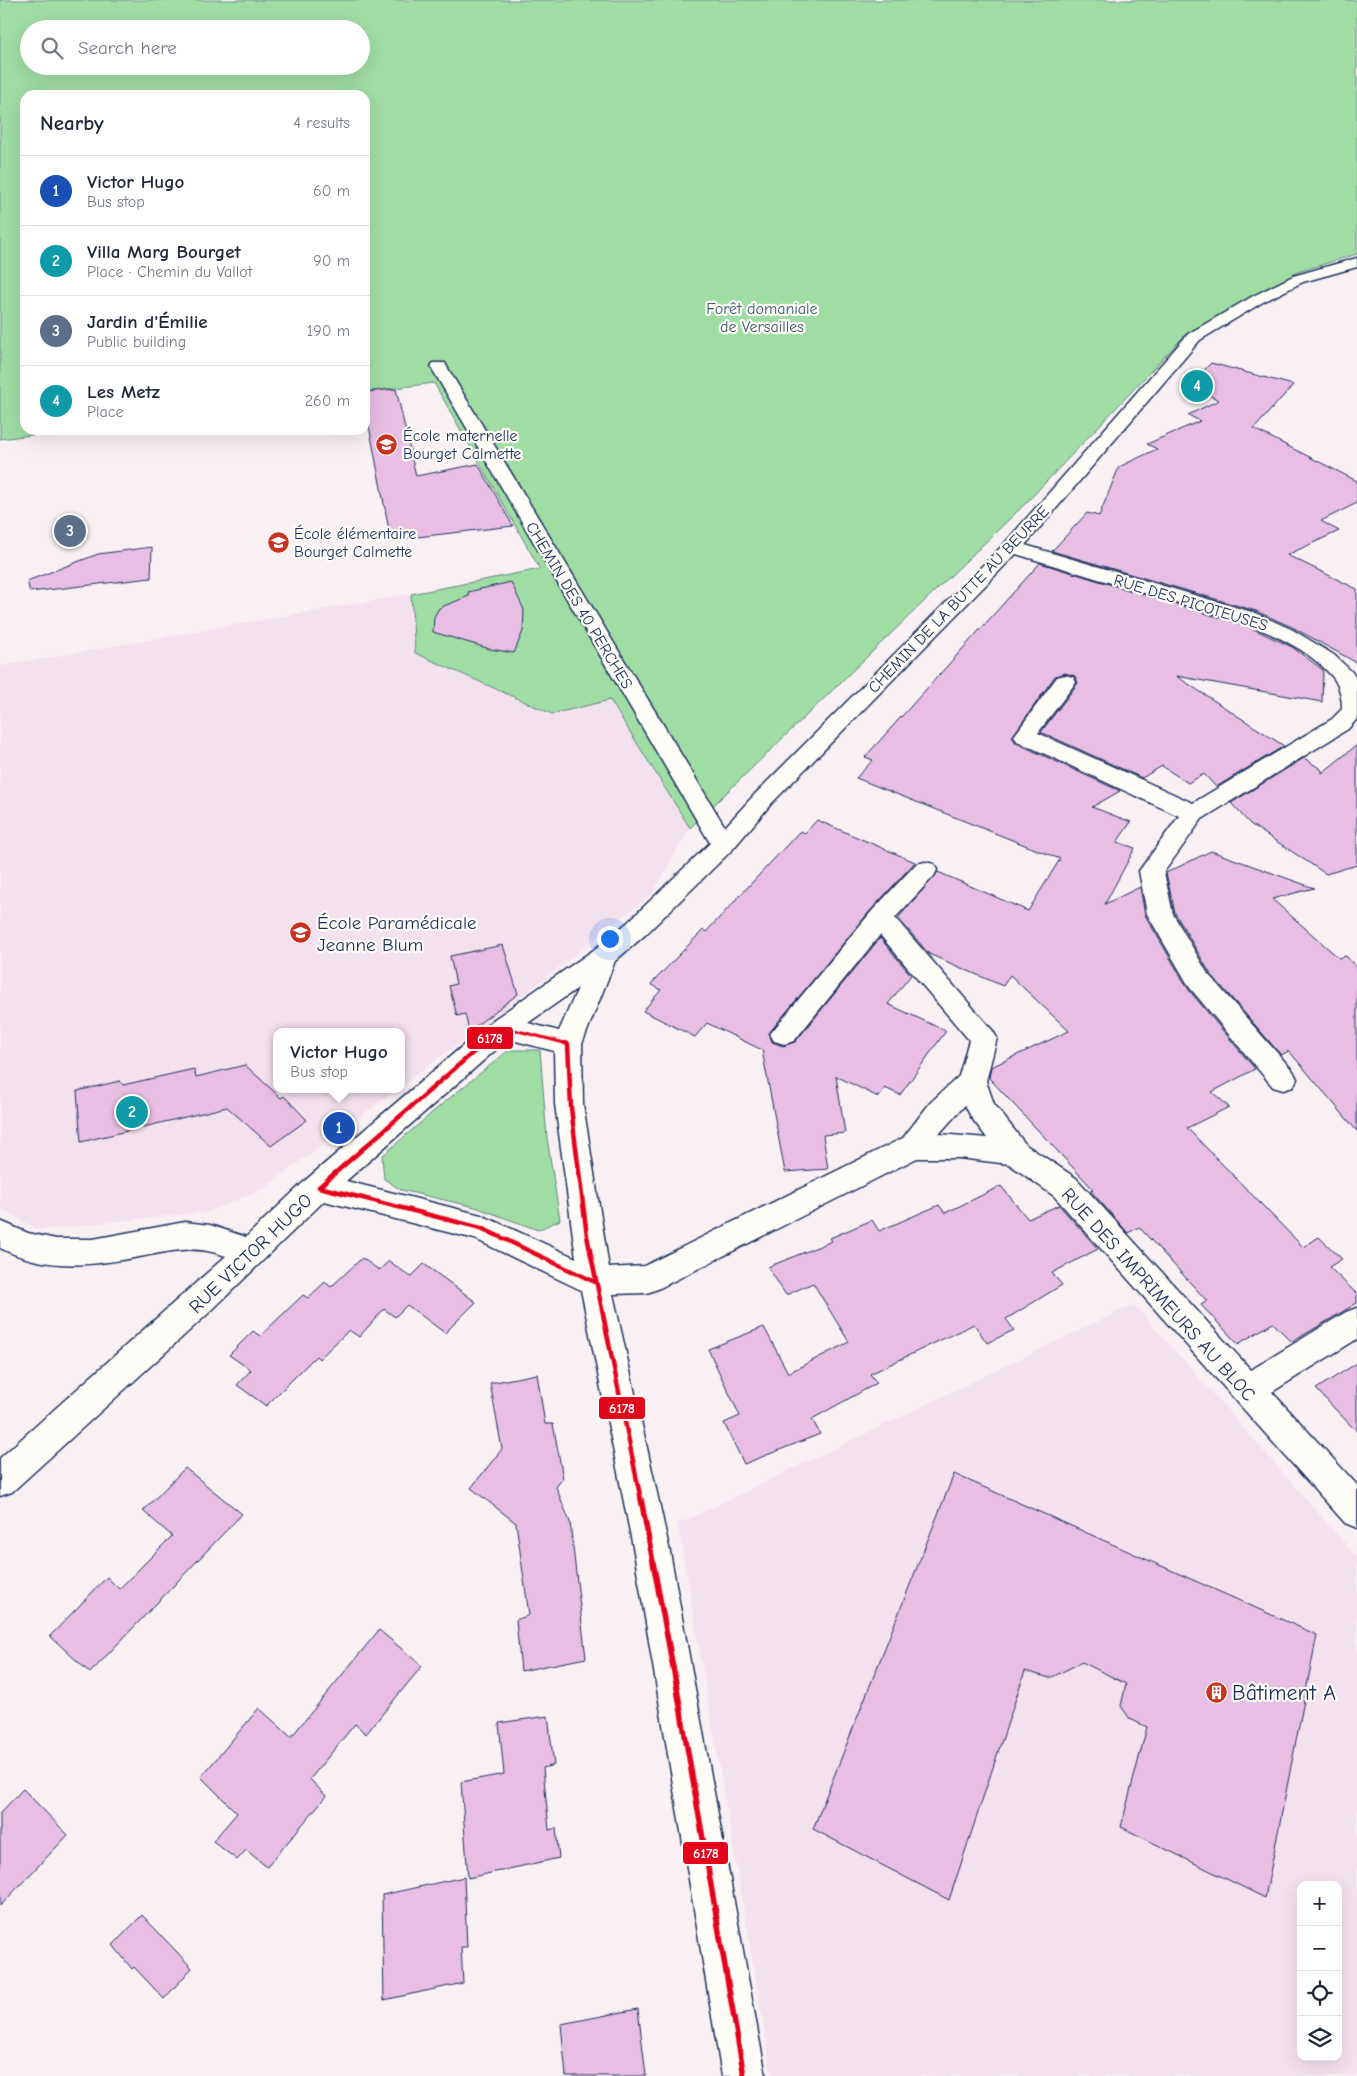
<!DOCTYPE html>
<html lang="en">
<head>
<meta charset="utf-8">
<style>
	:root { --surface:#fff; --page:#f6f6f7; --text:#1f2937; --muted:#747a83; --line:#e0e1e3; --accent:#1a73e8 }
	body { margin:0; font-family:"Comic Neue",sans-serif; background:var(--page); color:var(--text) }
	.controls { position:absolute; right:15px; bottom:15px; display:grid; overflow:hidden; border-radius:10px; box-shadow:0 5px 20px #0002 }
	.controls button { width:45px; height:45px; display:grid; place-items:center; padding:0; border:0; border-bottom:1px solid var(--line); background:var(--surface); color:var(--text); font:25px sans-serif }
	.you { position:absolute; left:609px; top:938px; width:18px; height:18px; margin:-12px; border:4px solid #fff; border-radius:50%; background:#1a73e8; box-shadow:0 0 0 8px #1a73e833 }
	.badge { display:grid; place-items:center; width:32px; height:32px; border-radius:50%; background:var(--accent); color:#fff; font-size:16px; font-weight:700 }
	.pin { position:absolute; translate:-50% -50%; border:2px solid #fff; box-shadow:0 1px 5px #0006 }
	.popup { position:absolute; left:273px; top:1028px; width:132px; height:65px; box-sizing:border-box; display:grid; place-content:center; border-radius:10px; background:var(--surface); filter:drop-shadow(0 1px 4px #0005); font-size:16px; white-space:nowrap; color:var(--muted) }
	.popup b { font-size:19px; color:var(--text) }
	.popup::after { content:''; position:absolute; left:50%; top:100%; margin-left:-10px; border:10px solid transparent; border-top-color:var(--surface) }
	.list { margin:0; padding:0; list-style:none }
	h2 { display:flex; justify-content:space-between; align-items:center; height:65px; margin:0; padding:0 20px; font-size:21px }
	h2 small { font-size:16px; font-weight:400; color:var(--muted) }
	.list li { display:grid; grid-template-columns:32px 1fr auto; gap:15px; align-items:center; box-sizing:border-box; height:70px; padding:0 20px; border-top:1px solid var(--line) }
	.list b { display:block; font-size:19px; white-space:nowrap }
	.list p { margin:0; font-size:16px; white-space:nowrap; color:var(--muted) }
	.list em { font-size:16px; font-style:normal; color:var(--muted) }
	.icon { flex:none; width:28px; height:28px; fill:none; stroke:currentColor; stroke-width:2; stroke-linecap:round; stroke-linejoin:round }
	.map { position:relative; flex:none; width:1357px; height:2076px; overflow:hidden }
	.search { position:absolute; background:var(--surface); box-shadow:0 5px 20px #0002; left:20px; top:20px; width:350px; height:55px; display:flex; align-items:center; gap:12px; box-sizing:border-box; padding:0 18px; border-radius:28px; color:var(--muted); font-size:19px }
	.panel { position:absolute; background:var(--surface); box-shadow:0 5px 20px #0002; left:20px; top:90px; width:350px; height:345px; border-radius:15px }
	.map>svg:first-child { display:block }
</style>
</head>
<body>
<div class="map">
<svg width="1357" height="2076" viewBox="0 0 1357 2076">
	<rect width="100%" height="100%" fill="#f9f0f3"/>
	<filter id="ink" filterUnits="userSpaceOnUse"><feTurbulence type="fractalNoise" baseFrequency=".02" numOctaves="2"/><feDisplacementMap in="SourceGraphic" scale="10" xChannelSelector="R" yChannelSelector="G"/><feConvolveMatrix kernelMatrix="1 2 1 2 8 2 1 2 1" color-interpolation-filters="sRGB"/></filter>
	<g filter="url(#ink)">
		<path fill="#f4e1ee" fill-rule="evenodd" d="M411,594L416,653L552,714L610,700L690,828L653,893L552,973L402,1086V1032H276V1089H397L263,1189L207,1212L37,1230L0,1207V666Z
			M1134,1304L1357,1557V2076H772L678,1524ZM1301,1885H1338V2057H1301Z"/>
		<path fill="#a0dda5" stroke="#5e8682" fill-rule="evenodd" d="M0,0H1357V254L1298,272L1186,334L1026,503L690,828L610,700L552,714L415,653L411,594L540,569L434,383L365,392V95H25V430H71L0,439ZM29,29H361V66H29Z
			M509,1050H540L547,1138L560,1220L538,1230L475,1207L401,1190L384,1179L382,1156L441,1105Z"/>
		<path fill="#e8bee4" stroke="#1b2f5e" d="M1211,363L1293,385L1254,429L1357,481V503L1321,521L1339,531L1287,555L1357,589V663L1294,628L1256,611L1052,551L1087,513L1099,516L1119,467L1157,449L1147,444L1200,421L1188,415L1219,400L1189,386Z
			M396,389L416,476L478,464L513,526L391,540L365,405V392Z
			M152,547L151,578L30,592L27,581L98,554Z
			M1040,563L1247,626L1292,647L1323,670L1322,702L1176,676L1284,746L1216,787L1204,774L1188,783L1162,766L1142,778L1041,732L1078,683L1075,676L1065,673L1055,676L1012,737L1016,743L1120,791L1092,807L1131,822L1117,842L1135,848L1105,904L1140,887L1145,915L1188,989L1255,1069L1212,1092L1229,1107L1187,1128L1303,1247L1319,1237L1342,1259L1329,1267L1357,1294V1303L1292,1342L1273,1323L1238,1344L1201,1305L1207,1301L1139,1227L1128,1233L1090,1190L1093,1189L989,1078L991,1067L1069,1031L1010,975L1003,986L929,954L898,918L938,872L1028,911L1060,859L856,778L873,760L865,757Z
			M511,582L524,610L523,631L514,653L490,649L433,632L434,617L439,608L469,596L468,592Z
			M1357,745V865L1326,874L1250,824L1231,803L1304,758L1322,770V773Z
			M817,820L915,862L870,911L769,1033L772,1042L783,1046L795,1042L880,938L911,975L888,1004L946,1031L900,1095L885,1088L878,1097L836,1076L845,1133L823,1135L828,1169L785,1172L762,1050L707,1023L695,1037L643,1011L661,990L651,984L703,930L706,932L800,831L805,833Z
			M1211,851L1314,888L1272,899L1339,958L1346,956L1357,968V1131L1289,1051L1281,1055L1210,973L1175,913L1166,873Z
			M503,945L518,994L469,1031L465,1014L457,1016L449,986L456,984L450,956Z
			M245,1065L281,1098L284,1096L307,1120L271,1146L227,1107L81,1142L77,1091L120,1081L123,1085L194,1069L196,1077Z
			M1001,1186L1028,1219L1059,1205L1098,1249L1052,1273L1062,1285L1006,1319L1014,1330L987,1343L974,1324L870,1374L877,1383L812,1419L820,1434L744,1464L724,1423L740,1416L708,1349L764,1327L788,1373L849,1342L813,1283L786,1295L768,1267L832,1241L830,1238L872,1220L879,1231L939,1205L945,1213Z
			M362,1258L379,1270L389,1261L411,1277L424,1264L476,1302L445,1333L407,1305L395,1317L384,1309L359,1337L349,1330L319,1359L316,1356L266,1406L237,1385L251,1370L229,1355L253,1331L260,1336L303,1295L308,1298L325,1282L331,1287Z
			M1357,1363V1432L1316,1389Z
			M537,1374L545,1424H553L563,1478L556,1487L570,1522L586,1658L521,1671L516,1620L529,1615L516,1523L471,1488L502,1449L490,1383Z
			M185,1468L242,1514L90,1673L50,1636L107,1577L119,1589L172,1536L143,1511Z
			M954,1474L1317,1635L1265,1898L1121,1827L1147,1727L1130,1719L1121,1706L1126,1684L1082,1662L1050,1678L1025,1671L949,1900L813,1829Z
			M379,1630L422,1666L366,1734L355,1724L310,1779L326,1796L267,1867L246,1850L237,1860L213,1841L237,1813L201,1777L259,1708L291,1737Z
			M548,1716L554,1765L543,1768L549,1830L556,1828L559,1858L468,1878L461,1782L504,1774L499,1723Z
			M23,1789L68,1835L0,1906V1813Z
			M464,1877L467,1947H461L463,1983L384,2000L382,1895Z
			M142,1915L192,1968L164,1999L134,1967L132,1969L113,1945Z
			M638,2009L646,2076H566L561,2024Z"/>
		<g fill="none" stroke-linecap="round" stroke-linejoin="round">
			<defs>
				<path id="street" d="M1357,258V267L1303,282L1263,302L1200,340L1025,545L1255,613L1293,630L1334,655L1352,672L1357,680V719L1348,729L1202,819L1164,872L1173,914L1208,974L1293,1071L1297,1079L1293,1087L1283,1090L1273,1087L1190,988L1147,914L1139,871L1179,816L1017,741L1014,736L1057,677L1065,675L1073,677L1076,682L1038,733L1193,803L1332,719L1342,709C1342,696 1339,683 1330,674C1290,630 1209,612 1154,596C1108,582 1062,568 1016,554L771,804L732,850L645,935L615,961L582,1044L583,1104L609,1268L644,1266L903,1138L930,1103L959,1076L969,1040L880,935L794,1041L784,1044L774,1041L770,1034L871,912L916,864L925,862L934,864L937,870L934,876L895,918L993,1031L997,1038L986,1081L994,1104L1026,1145L1076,1178L1251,1370L1346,1312L1357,1308V1339L1272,1392L1357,1485V1528L1345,1523L1054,1196L1009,1164L959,1158H917L658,1289L647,1293L613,1294L670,1552L766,2076H722L634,1552L581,1290L475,1239L324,1201L211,1311L12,1492L0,1496V1458L226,1256C192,1244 173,1251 139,1257C91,1266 46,1271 0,1248V1221L28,1233L56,1239H93L185,1222L210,1225L246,1237L308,1178L493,1020L595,949L627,923L710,843L431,367L433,363H445L447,367L725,827L755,794L1005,543L1188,334L1253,296L1293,276ZM578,988L559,1031L528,1023ZM508,1039L554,1051L555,1104L576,1258L481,1215L346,1181ZM965,1105L971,1117L987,1138L939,1134Z"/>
			</defs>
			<use href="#street" stroke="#1b2f5e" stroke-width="3"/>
			<use href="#street" fill="#fdfcf7" fill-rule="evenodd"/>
			<defs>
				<path id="bus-1-far2" d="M483,1044L503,1027L568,1044"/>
				<path id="bus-1-far1" d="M565,1043L568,1044L571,1108L587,1236L641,1500
					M319,1187L484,1043
					M319,1187L481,1228L595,1282"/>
				<path id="bus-1" d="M641,1499L676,1683L744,2076"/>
			</defs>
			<use href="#bus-1-far2" stroke="#fdfcf7" stroke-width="6"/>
			<use href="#bus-1-far1" stroke="#fdfcf7" stroke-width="8"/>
			<use href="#bus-1" stroke="#fdfcf7" stroke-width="9"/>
			<use href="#bus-1-far2" stroke="#e3051b" stroke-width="3"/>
			<use href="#bus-1-far1" stroke="#e3051b" stroke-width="4.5"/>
			<use href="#bus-1" stroke="#e3051b" stroke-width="5.5"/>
		</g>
	</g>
	<defs>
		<symbol id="school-disc" viewBox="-11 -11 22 22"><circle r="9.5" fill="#c8321e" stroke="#fdfcf7"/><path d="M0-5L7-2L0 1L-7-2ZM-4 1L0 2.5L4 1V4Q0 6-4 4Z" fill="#fff"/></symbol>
		<symbol id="building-disc" viewBox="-11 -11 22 22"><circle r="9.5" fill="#c8321e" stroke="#fdfcf7"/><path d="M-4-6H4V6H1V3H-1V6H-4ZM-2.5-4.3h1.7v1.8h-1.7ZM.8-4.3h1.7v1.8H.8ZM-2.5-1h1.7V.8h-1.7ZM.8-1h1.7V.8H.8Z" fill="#fff"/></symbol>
	</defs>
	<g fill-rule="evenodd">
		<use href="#school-disc" x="374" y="432" width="25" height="25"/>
		<use href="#school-disc" x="266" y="530" width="25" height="25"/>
		<use href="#school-disc" x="288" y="920" width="25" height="25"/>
		<use href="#building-disc" x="1204" y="1680" width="25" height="25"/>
	</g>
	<g text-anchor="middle" stroke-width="4.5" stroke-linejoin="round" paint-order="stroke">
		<g font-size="16" fill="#3c5a70" stroke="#fdfcf7">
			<text x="762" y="314">Forêt domaniale<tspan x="762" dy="18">de Versailles</tspan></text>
		</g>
		<g font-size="16" fill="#1b2f5e" stroke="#fdfcf7" text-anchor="start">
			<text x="403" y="441">École maternelle<tspan x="403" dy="18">Bourget Calmette</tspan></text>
			<text x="294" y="539">École élémentaire<tspan x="294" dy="18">Bourget Calmette</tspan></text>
		</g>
		<g font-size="16" fill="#1b2f5e" stroke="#fdfcf7">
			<text transform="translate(958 599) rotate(-46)" y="6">CHEMIN DE LA BUTTE AU BEURRE</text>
			<text transform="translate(1191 602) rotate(17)" y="6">RUE DES PICOTEUSES</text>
			<text transform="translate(580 605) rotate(59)" y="6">CHEMIN DES 40 PERCHES</text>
		</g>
		<g font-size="19" fill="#1b2f5e" stroke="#fdfcf7" text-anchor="start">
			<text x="317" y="929">École Paramédicale<tspan x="317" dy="22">Jeanne Blum</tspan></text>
		</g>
		<g font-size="19" fill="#1b2f5e" stroke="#fdfcf7">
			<text transform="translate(250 1253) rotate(-44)" y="7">RUE VICTOR HUGO</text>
			<text transform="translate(1159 1294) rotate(48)" y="7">RUE DES IMPRIMEURS AU BLOC</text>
		</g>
		<g font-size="22" fill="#1b2f5e" stroke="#fdfcf7" text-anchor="start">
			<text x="1232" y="1700">Bâtiment A</text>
		</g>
	</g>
	<g stroke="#fdfcf7" stroke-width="2">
		<rect x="466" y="1026" width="48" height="24" rx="5" fill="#e3051b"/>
		<rect x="598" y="1396" width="48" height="24" rx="5" fill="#e3051b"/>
		<rect x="682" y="1841" width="47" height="24" rx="5" fill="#e3051b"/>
	</g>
	<g font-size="14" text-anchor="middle" font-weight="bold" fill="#fff">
		<text x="490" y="1043">6178</text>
		<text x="622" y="1413">6178</text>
		<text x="706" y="1858">6178</text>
	</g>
</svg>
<div class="controls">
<button>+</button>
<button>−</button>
<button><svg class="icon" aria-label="locate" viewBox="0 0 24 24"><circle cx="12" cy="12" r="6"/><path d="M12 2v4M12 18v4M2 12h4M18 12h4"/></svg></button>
<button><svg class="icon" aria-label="layers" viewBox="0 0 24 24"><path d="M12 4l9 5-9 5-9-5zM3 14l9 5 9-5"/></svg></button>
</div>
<div class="you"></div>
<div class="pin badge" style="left:339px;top:1128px;background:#1a4fb4">1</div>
<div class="popup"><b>Victor Hugo</b>Bus stop</div>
<div class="pin badge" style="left:132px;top:1112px;background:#0f9aa8">2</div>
<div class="pin badge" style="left:70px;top:531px;background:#5c6f8a">3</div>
<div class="pin badge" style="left:1197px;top:386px;background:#0f9aa8">4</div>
<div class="search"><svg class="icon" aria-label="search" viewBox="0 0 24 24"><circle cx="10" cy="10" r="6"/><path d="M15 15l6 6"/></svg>Search here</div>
<section class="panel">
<h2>Nearby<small>4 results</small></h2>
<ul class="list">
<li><span class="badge" style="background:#1a4fb4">1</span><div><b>Victor Hugo</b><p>Bus stop</p></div><em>60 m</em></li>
<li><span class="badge" style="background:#0f9aa8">2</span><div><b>Villa Marg Bourget</b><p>Place · Chemin du Vallot</p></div><em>90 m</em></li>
<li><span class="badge" style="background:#5c6f8a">3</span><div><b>Jardin d'Émilie</b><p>Public building</p></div><em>190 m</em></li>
<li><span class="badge" style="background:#0f9aa8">4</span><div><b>Les Metz</b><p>Place</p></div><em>260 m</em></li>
</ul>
</section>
</div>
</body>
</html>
